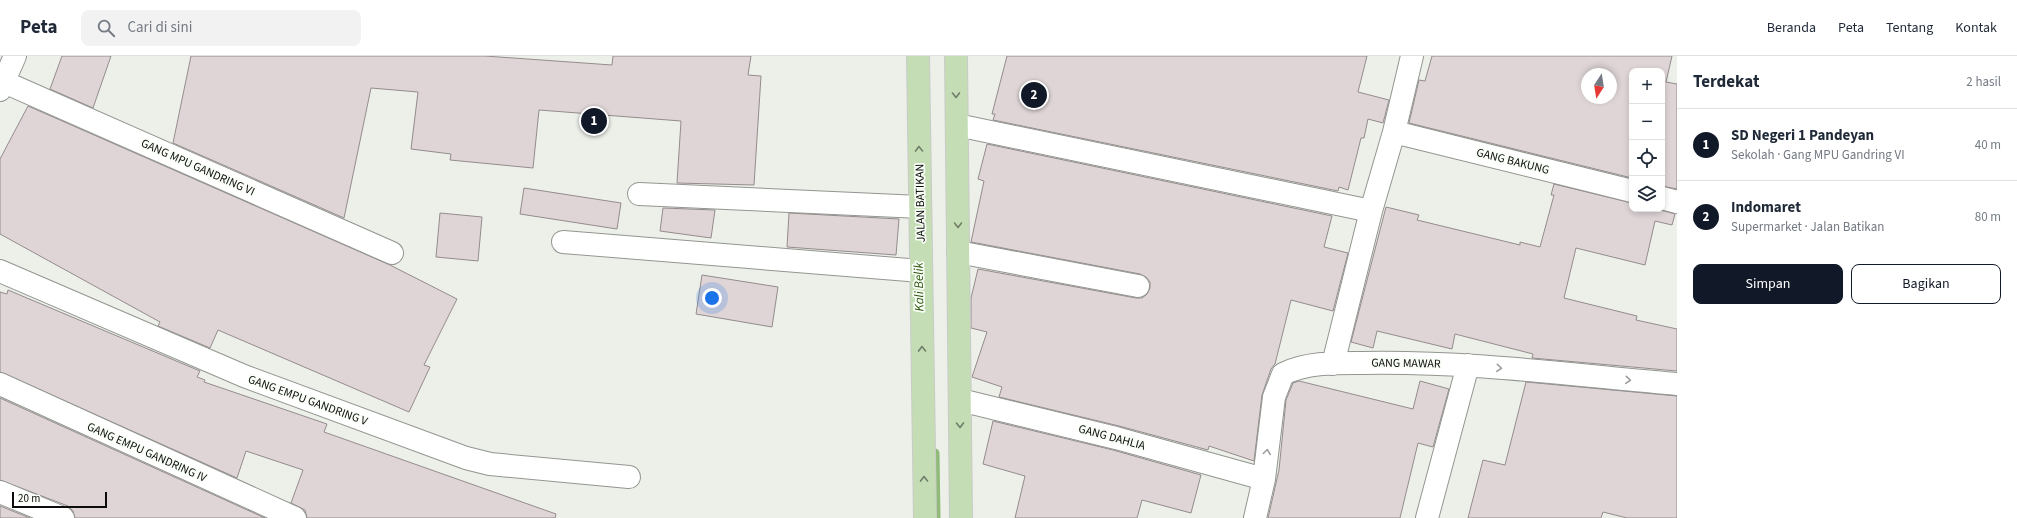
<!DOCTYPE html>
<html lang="id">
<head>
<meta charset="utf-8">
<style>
	:root { --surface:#fff; --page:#f2f2f3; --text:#1f2937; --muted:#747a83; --line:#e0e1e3; --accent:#111827 }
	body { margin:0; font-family:"Source Sans 3",sans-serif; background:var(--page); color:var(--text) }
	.controls { position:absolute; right:12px; top:12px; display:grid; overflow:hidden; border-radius:8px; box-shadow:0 2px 6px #0003 }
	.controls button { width:36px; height:36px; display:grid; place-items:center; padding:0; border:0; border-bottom:1px solid var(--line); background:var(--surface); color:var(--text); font:20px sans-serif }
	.compass { position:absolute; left:1581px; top:12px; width:36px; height:36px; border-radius:50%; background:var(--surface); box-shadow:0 2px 6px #0003; rotate:192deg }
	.scale { position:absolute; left:12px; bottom:10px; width:95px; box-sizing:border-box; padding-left:4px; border:2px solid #0c0d0b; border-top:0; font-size:11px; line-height:14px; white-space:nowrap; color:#0c0d0b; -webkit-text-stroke:3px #f9fef7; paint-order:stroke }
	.you { position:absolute; left:712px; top:242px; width:14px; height:14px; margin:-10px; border:3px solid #fff; border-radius:50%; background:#1a73e8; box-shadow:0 0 0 6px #1a73e833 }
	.badge { display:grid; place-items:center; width:26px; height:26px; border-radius:50%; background:var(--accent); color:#fff; font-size:13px; font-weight:700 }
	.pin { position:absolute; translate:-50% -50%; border:2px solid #fff; box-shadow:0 1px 4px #0006 }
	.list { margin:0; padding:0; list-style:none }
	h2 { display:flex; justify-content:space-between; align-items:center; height:52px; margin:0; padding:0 16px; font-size:17px }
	h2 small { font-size:13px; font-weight:400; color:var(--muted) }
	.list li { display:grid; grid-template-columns:26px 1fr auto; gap:12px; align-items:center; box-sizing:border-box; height:72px; padding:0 16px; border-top:1px solid var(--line) }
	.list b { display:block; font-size:15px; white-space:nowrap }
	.list p { margin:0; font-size:13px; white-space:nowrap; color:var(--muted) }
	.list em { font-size:13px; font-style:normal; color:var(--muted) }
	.actions { display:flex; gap:8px; padding:12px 16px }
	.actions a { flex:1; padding:9px 0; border:1px solid var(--accent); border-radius:8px; text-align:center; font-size:14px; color:var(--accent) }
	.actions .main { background:var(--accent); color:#fff }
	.icon { flex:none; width:22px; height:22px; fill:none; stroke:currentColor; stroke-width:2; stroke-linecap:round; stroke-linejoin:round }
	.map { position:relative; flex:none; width:1677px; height:462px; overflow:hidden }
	header { display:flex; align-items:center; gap:24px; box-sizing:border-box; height:56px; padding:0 20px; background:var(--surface); border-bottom:1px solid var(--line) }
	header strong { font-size:19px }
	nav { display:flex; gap:22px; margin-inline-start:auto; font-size:14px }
	.search { width:280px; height:36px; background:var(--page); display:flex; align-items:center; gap:10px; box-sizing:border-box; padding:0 14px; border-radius:8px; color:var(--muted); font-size:15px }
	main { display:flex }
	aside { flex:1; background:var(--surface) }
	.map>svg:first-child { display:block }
</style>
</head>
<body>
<header>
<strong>Peta</strong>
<div class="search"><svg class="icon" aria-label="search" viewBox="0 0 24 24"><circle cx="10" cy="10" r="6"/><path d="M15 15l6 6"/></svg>Cari di sini</div>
<nav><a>Beranda</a><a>Peta</a><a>Tentang</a><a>Kontak</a></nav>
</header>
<main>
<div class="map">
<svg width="1677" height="462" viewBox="0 0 1677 462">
	<rect width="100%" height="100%" fill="#ecf0e9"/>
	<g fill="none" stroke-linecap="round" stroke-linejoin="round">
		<path stroke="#8fba77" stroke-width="9" d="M935,397L936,462"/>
	</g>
	<path fill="#dfd5d7" stroke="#948b8d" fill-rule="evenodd" d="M62,0H111L93,52L50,33Z
		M191,0H485L612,9L613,0H751L748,19L761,20L754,129L677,127L681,65L539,54L533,112L450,104L451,98L411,93L418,36L371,32L344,162L173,87Z
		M1007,0H1367L1358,36L1389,44L1383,67L1368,63L1364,82H1361L1348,134L1339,131L1338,135L993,64L995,58H992Z
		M1432,0H1672L1666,26L1677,28V133L1662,130V15H1632V122L1409,67L1419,24L1425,25ZM1587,18H1611V42H1587Z
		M28,50L390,209L457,243L424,309L430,311L409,356L218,274L210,292L158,270L160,266L0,178V103Z
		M987,88L1332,160L1324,191L1348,197L1333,255L1291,244L1275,308L1271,313L1262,339L1254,405L1209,390L1208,394L1119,370L999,341L1002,331L972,321L987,276L971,272V242L978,213L1136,242H1142L1147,238L1150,232V226L1146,221L1140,218L971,186L984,125L978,123Z
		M1554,128L1632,147V153H1657L1675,158L1672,169L1655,165L1645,209L1576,192L1564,242L1637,260L1636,264L1677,273V315L1532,302L1533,298L1455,278L1452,293L1377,275L1373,292L1351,286L1386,151L1419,159L1417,164L1520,189V186L1540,191L1554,139H1551Z
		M524,132L621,147L617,173L520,158Z
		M663,152L715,154L711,182L660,175Z
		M440,157L482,161L478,205L436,201Z
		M789,157L899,163L896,199L787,191Z
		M702,219L778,231L772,271L696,258Z
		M8,234L200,315L197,321L205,324L204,326L327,368L324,376L556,458L555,462H307L305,454L291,447L303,414L246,395L237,422L0,316V236L7,238Z
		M1299,325L1413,353L1420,325L1449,333L1433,391L1418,387L1400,462H1268L1279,414L1286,344L1293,327Z
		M1526,326L1677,340V462H1627L1603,456L1601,462H1468L1483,404L1505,409Z
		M0,342L265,462H75L73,455L68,450L0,424Z
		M993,365L1113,394L1201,419L1191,457L1142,444L1137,462H1015L1025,420L983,408Z
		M0,450L30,462H0Z"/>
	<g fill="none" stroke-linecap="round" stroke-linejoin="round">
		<defs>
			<path id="minor" d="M4,26L392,197
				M0,34L15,0
				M957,69L1371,155
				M1394,76L1632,135
				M639,138L920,151
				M1662,142L1677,146
				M563,186L921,215
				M958,196L1138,230
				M0,215L244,320L466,402L490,408L629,421
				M1333,308L1371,155L1394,76L1412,0
				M0,328L295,462
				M960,344L1116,382L1264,423
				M0,436L63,462
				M1255,462L1264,423L1274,341L1283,318C1307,306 1337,307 1363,307C1468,305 1573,319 1677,328
				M1427,462L1468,309"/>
			<path id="major" d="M918,0L925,462
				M956,0L961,462"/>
		</defs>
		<use href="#minor" stroke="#929690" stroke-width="24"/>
		<use href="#major" stroke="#cacac9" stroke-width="24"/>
		<use href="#minor" stroke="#fff" stroke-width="22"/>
		<use href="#major" stroke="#c4ddb5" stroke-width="22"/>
	</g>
	<defs><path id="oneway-chevron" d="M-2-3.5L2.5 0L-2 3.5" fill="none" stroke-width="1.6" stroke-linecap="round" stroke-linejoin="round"/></defs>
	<g stroke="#717f68">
		<use href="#oneway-chevron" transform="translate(956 39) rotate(89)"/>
		<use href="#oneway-chevron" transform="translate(919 93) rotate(-91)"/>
		<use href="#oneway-chevron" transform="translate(958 169) rotate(90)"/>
		<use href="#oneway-chevron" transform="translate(922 293) rotate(-91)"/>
		<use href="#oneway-chevron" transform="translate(960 369) rotate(89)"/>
		<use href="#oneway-chevron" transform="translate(924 423) rotate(-91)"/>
	</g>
	<g stroke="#9e9e9d">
		<use href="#oneway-chevron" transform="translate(1499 312) rotate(5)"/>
		<use href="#oneway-chevron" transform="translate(1628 324) rotate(5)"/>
		<use href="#oneway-chevron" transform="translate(1267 396) rotate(-82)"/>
	</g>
	<g text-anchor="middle" stroke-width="3.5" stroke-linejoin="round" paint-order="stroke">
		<g font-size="12" fill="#0c0d0b" stroke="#f9fef7">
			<text transform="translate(1513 105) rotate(14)" y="4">GANG BAKUNG</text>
			<text transform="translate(198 111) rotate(24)" y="4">GANG MPU GANDRING VI</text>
			<text transform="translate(920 147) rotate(-91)" y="4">JALAN BATIKAN</text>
			<text transform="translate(1406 307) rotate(1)" y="4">GANG MAWAR</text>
			<text transform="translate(308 344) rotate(20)" y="4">GANG EMPU GANDRING V</text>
			<text transform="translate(1112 381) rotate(15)" y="4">GANG DAHLIA</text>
			<text transform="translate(147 396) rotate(24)" y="4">GANG EMPU GANDRING IV</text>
		</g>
		<g font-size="13" font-style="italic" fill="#2a510a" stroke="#f9fef7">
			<text transform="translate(918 231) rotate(-91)" y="5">Kali Belik</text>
		</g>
	</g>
</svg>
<div class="controls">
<button>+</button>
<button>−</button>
<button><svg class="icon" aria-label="locate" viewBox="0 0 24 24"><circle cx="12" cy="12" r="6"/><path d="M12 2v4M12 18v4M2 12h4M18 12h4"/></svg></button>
<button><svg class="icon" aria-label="layers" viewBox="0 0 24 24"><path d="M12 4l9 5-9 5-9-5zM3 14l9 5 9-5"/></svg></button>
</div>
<svg class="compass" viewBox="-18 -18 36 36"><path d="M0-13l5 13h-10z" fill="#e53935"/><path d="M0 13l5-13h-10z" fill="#747a83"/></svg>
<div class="scale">20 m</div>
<div class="you"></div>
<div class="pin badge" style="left:594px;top:65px">1</div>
<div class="pin badge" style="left:1034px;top:39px">2</div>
</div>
<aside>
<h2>Terdekat<small>2 hasil</small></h2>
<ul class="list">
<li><span class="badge">1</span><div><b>SD Negeri 1 Pandeyan</b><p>Sekolah · Gang MPU Gandring VI</p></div><em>40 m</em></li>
<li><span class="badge">2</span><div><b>Indomaret</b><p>Supermarket · Jalan Batikan</p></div><em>80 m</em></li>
</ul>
<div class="actions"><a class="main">Simpan</a><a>Bagikan</a></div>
</aside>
</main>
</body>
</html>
